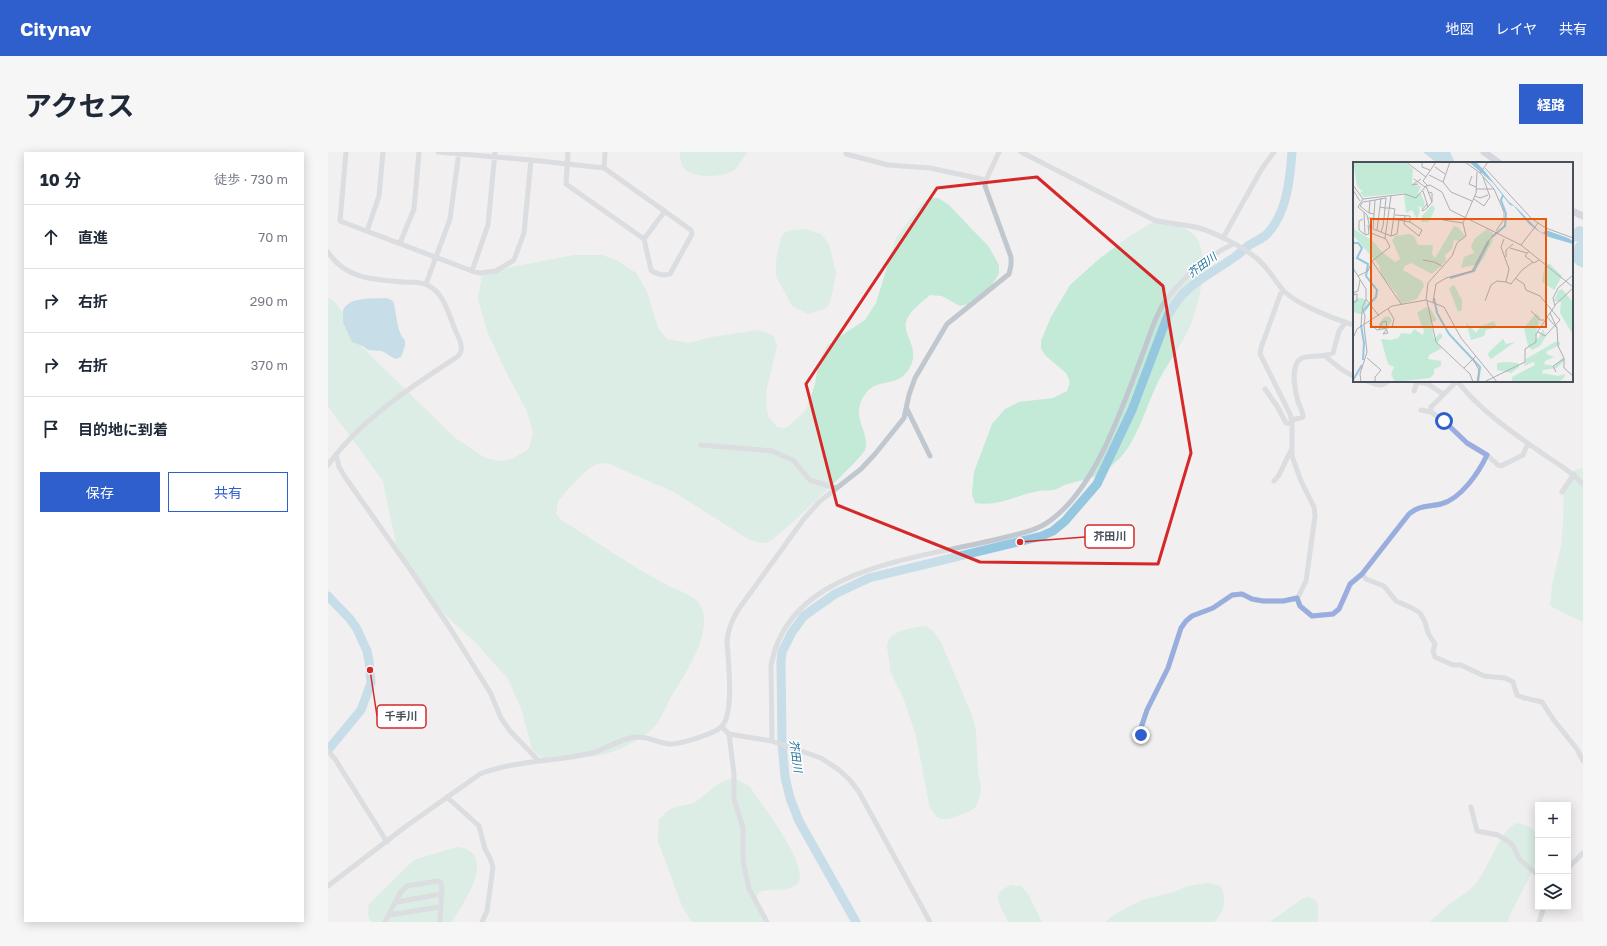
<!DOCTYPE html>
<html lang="ja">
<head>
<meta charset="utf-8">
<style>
	:root { --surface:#fff; --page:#f6f6f7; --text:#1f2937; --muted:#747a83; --line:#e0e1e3; --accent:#2f5fcc }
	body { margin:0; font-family:"Golos Text","Noto Sans JP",sans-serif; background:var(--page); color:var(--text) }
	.controls { position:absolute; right:12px; bottom:12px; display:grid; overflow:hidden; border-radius:0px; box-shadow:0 2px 10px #0003 }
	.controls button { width:36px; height:36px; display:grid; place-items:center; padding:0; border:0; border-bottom:1px solid var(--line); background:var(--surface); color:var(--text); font:20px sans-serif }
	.stop { position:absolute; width:12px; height:12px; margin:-9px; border:3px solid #2f5fcc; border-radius:50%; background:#fff }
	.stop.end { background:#2f5fcc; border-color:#fff; box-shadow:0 1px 4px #0008 }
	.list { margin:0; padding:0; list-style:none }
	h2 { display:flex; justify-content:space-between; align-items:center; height:52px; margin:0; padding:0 16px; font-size:17px }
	h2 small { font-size:13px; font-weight:400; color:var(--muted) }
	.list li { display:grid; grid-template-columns:26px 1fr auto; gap:12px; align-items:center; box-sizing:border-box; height:64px; padding:0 16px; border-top:1px solid var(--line) }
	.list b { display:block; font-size:15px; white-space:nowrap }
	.list em { font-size:13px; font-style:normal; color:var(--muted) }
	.actions { display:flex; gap:8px; padding:12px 16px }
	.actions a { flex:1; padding:9px 0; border:1px solid var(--accent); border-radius:0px; text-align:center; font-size:14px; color:var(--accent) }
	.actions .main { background:var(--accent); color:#fff }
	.icon { flex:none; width:22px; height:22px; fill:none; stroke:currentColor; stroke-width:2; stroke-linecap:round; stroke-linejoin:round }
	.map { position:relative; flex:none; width:1255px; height:770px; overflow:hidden; border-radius:0px }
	header { display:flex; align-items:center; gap:24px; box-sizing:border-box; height:56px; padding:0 20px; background:var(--accent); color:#fff }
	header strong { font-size:19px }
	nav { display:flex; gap:22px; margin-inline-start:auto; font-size:14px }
	.intro { display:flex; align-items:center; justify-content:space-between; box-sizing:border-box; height:96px; padding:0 24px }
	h1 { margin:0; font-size:28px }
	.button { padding:10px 18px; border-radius:0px; background:var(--accent); color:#fff; font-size:14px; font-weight:700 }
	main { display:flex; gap:24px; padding:0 24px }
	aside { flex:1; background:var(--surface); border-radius:0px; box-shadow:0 2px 10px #0003 }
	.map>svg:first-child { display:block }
</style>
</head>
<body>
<header>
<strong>Citynav</strong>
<nav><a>地図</a><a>レイヤ</a><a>共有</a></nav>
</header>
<div class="intro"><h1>アクセス</h1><a class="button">経路</a></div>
<main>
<aside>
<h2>10 分<small>徒歩 · 730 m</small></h2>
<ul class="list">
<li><svg class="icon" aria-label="ahead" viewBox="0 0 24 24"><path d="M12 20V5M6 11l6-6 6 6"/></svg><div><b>直進</b></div><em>70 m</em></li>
<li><svg class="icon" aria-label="right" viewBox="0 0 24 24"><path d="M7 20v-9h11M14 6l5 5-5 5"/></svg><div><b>右折</b></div><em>290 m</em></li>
<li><svg class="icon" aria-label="right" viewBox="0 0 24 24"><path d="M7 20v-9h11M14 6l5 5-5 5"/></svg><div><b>右折</b></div><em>370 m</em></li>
<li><svg class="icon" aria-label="arrive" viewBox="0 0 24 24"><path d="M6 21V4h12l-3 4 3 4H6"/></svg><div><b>目的地に到着</b></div></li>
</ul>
<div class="actions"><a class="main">保存</a><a>共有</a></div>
</aside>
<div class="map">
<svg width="1255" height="770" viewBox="0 0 1255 770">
	<rect width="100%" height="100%" fill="#f1efef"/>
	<path fill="#c2ead7" d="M352,0H420C416,4 409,17 405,19C393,25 368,27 357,17C353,13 352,6 352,0Z
		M602,46H610L621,53L661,95L671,113V122L661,137L641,152L632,154L614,144L602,143C594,150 583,158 579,167C572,182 594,195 581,217C570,236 550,225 538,241C520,265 543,279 537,298C533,307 450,386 440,390C433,393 424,388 417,385L346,340L284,313C279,311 274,311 269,312C259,315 236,341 230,350C229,353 229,359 228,362L233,368C268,389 302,414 339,433C349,439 366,442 372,453C387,479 356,523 343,545C338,554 334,566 327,574C320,583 302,592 292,597C268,607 240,607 214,606L204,597L194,559L180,527L149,492L97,444L69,397L55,329L0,254V146L5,148L15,161L21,180L41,202L127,286L157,306L172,309L184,307L201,297L205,281L199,259L180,224L159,179L150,147L154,124L169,118L246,103H274L288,108L308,121L319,140L330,176L339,187L361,191L384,185L431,178L446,184L449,194L439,236L438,250L440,264L449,275L457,276L461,274L478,258L487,232L490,213L499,193L537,168L548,151L568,86L595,50Z
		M830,67C841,69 858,75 866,83C884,103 871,152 862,174C853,194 839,212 829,232C819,253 808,291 791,307C785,312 777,321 769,324C759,328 748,329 737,333C733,334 730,337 726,338C721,339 716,338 711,339C687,343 673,355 647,351L644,342L646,320L664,272L677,257L691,250L725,246L739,239L742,230L738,221L718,204L713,197V189L723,165L742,133L771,107L802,84Z
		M476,77L493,82L501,92L508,121L504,143L499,156L480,162L464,154L448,124V109L452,89L456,81L465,78Z
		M1255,316V470L1224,455L1222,452L1224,434L1233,394L1235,374L1236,334L1247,318Z
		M595,474C604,475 608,483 613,490L645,566L648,580L650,619L653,637L651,647L648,655L640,660L620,667H613L609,665L602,656L588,584L575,545L563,521L559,494C561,478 582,477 595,474Z
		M403,627L412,629L422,635C431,649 487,720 468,733C456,741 441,735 430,741C426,752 439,759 440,770H364L354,754L330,689L331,668C335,664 339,658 345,656C353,653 361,654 369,649C381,641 388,630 403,627Z
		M1188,671C1241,678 1186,745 1180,770H1102C1109,764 1115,757 1123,751C1132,745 1142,739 1149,730C1162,714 1170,682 1188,671Z
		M129,695C136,696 140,697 145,702C159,720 133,754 124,770H44C39,766 40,758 41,752L86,708Z
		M881,731L892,734C900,747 896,760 886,770H777L789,761L814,748L846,740L860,734Z
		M684,733L693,734L700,742L714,770H680C674,754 659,742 684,733Z
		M980,745L988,748L990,755V770H942L974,747Z"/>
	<path fill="#95c7e1" d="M1095,0H1122L1127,11H1109Z
		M1250,74L1255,75V116L1249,113L1244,108V99L1248,91H1250L1248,89L1244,92V79Z
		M59,146L65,149C69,160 68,180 77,188V194L73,205L67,207L54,199L40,198L35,194L24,190L15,170V158C22,144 45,147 59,146Z"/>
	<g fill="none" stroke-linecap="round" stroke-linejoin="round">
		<path stroke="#95c7e1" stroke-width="9" d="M0,444L22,467L29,477L39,499L41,509L43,531L33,558L0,598
			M528,770L471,669L462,646L457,625L454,591L453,510L454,500L464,480L476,464L487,456L507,442L541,426L714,384L725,379L737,369L769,332L804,258L840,163C845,155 850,146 858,139C873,125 892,116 908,104C912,101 916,97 920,94C926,89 935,87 940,81C959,60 962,27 964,0"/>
		<path stroke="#c1c7cf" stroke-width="5" d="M18,0L12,69L144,119L160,73L167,0
			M110,0L203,8L196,81L186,108L168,119L152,121L144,119
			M240,0L238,32L316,87L323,118C327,122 336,124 342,122L364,82L363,78L276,16
			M693,0L826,68C841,72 856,72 871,76C886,80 910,93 923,102C939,113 944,125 955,138C967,152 1009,168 1026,173
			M518,2L560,13L602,16L658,28
			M203,8L276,16L277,0
			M39,79L51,44L55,0
			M895,86L933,18L946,0
			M316,87L337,59
			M72,91L86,57L91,0
			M0,100C17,127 47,128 76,130C87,130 99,130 108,139C118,149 122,166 128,180C132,188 137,198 129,205C83,235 32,268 0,313
			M98,132L122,67L131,0
			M955,139L952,143L933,196L932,202L962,262L964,270V304L973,329L986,355L987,364L978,429L969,447L972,454L984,464L1005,462L1011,457L1023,432L1034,422L1081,362C1091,353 1101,355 1113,352C1133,347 1151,320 1159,303
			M997,204C1006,211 1016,221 1026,224
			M1039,229C1047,232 1053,236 1060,229
			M1086,229L1100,232L1115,242
			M1129,229L1103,255V260L1116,269L1139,291L1159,303L1170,313L1173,314L1195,303L1200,291
			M1129,229C1151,257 1182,279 1211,299C1226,310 1242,318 1255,332
			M937,237L949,254L958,271L964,272
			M1086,239L1089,230
			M579,257L602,304
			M1093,258L1103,260
			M964,268L975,265C975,259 972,255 970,250C967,238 961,213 974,206C983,203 994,206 1005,201L1011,179L1017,171
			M373,293L444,299L465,308L482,328L507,336
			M8,302L11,315L17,325L84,420L120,473L162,540L173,566L182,579L211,609
			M946,329L951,323L963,298
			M1234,340L1246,322
			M1034,422L1038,427L1056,434L1068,449L1084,456L1092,461L1097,470L1100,481L1107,492L1105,499L1107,505L1125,513H1133L1156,524L1177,526L1185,530L1189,543L1196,546L1214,550L1225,567L1249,597L1255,609
			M394,575L401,582L406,622V647L415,676V709L421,737L439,770
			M401,582L444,589L493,606L511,618L521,627L531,640L602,770
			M818,588L813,583V575L819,558L840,516L853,476L858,469L864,464L885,456L905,443L914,442L924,447L935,449H955L969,447
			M444,589L443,514C459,416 588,407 666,388C685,383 708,380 723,368C769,334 795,253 815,201C821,186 827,164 836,151C853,127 878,105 905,92
			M0,599L7,607L59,690
			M119,645L151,674L157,697L162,706L165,715L159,759L154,770
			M1143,655L1149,679L1170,683L1184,692L1192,708L1210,723
			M1240,716L1255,701
			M0,734L77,675L152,622C188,608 227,610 264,601C279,597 294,585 310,585C321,585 331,591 342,592C353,592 386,582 393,575C407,563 400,508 399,489C400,477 404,468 410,458L475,368L491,350L533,317L547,302L576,266L581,243L587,226L619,172L681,122L683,113V105L657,34L658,28L671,0
			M69,750L113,742
			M61,763L112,755
			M57,770L72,741L79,734L110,729L112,730L114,734L112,770
			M1211,770L1216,755"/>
		<path stroke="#b2bbca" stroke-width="7" d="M1156,0L1171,11
			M1244,59L1255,64"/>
	</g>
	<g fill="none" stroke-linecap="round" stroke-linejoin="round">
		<path stroke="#2f5fcc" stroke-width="5" d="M813,583V576L819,558L840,516L853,476L858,469L864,464L885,456L904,443L914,442L924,447L935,449H955L969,446L972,454L984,464L1005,462L1011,457L1022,432L1034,422L1081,362C1091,353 1101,355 1113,352C1133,347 1151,320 1159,303L1139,291L1116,269"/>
	</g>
	<path d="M0 0H1255V770H0ZM709,25L835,134L863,301L830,412L652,410L509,353L478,232L609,36Z" fill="#f1efef" fill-opacity=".55" fill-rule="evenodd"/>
	<path fill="none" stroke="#d62828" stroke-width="3" stroke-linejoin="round" d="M709,25L835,134L863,301L830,412L652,410L509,353L478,232L609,36Z"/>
	<g text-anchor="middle" stroke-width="3" stroke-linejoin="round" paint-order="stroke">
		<g font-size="11" font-style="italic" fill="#1d6f99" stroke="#fff">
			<text transform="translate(874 113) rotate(-37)" y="4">芥田川</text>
			<text transform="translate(468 604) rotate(82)" y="4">芥田川</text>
		</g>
	</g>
	<g transform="translate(1025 10)">
		<rect width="220" height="220" fill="#f1efef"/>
		<path d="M0,0H51L60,7L59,23L68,24L65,31L68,32L72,42L70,46L65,44L67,49L64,57L59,48L53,51L51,31L11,35L7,31L10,28H7L4,23ZM79,43L82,46L78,56L75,60H68L69,54ZM0,62L2,68L19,78L29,90L42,100L47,97L39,78L42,74L56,72L61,74L65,83H80L79,92L82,96L101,64L105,65L112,74L106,79L101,78L99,87L92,93L93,99L79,112L58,101L52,104L50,108L69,119L71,124L64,137L48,142L43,131L28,113L26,103L0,73ZM134,67L140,71V78L130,97L126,102L108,106L111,95L121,91L118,84L122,76ZM192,102H197L209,114L201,128L189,120ZM101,123L109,138V148L105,150L96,126ZM209,127L220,140V173L207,151L208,140L201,139L205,129ZM-1 144a8 8 0 1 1 16 0a8 8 0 1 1-16 0ZM73,145L77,146L84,158L78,161L81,177L87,171L90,174L84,181L89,186L76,193L75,197L88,199V204L81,207V212L77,216L42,220L38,212L41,205L35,202L28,177L38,178L45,176L48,171L58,172L61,167L70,173L71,169L64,151ZM183,151L187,155L182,176L185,177L190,167L193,174L187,184L179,188L175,184L171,166ZM36,154L39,159L32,168L24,165L30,156ZM141,159L143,163L141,166L133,168L131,174L118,178L113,160L123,171L128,164ZM150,177L153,182L162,180L138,197L135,193L136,190ZM202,180H207V183L194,189L193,192L201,195L192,199L191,202L201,204L210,195L212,198L204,206L190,208L189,211L205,214L212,212L211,216L205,220L159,219V215L182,203L181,200L171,204L173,197ZM153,200L165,201L166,205L158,211L144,208V201Z" fill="#c2ead7"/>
		<path d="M116,0H123L130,7L156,40L163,45L186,69L190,71L193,68L215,76L220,79V82L196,75L185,69L176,62L161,44L157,43L140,21Z" fill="#95c7e1"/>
		<path fill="none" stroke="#95c7e1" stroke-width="2" d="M139,75L152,64L153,52L148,38L150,33M0,81H5L9,86L4,96L15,102L13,114L24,128L23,135L10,149M97,116L121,109L136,79M81,136L84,151L96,172L127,205L125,220M8,163L11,181L10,198M0,218L9,203"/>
		<path fill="none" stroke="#aeafb3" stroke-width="1" d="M53,0L73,15M69,0V5L77,8M112,0L127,11L135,0M82,5L92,12M132,6L179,57L193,66L220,76M127,11L141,27L151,50V57L143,69M76,13L90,20L98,30L119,39M119,14L116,22L123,25M61,17L72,25M90,20L97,0M65,22L59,23L68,17M0,23L10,37L5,45L14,53L18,71L33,77L37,85L19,99L15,109L5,114M74,23L70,19L83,0M123,27H141M0,28L7,39M70,29L75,45L79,40L73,24M76,30L79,31V40M122,34L127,36L135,33M10,37L52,32L63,36L73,24L77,23L89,30L97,48L168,83L220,125M121,37L131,44L137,35L130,15M74,42L69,48L70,49L75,45M27,45L32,46H37L42,47L38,74L20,67L22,38L33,36L31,56L30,64L28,70M11,50L12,73L16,72L15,63M16,51L17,39M21,52L16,51L7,44L10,40L22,38M42,53L57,54V60L46,58M52,54L51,62L66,74L69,68L57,60M15,56L46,58L44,72L38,74M10,57L6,59V68L11,72M90,58L110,61M24,68L28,36M32,76L38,34M151,77L148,85L156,107L153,120M168,83L185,61M157,86L174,91M176,89L172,94L181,101L186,98M153,95V88L160,82M70,98L81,100L89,104M19,99L48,142M0,106L13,127V137L9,146L12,154L11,164L14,190L7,212L8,220M220,113L205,126L200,136L202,144L197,151L204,166L205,184L211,196V206L220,214M162,116L171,122L173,128L187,134L207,158L192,174L185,170M153,120L158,122L169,108L180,100M0,131L5,129L7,118M0,133L4,132V139L0,141M13,137L26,154M73,138L75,121L99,94L104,81L113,74L110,61L123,31L124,10M73,138L91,145L108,176L144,220M74,139L83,180L117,212L120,220M132,139L138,123L144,119L153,120M80,140L83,122L93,116L119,109L135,79L144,70M202,143L220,126M178,149L187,158H191M194,155L204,166M16,161L24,168L39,165L41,157L35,147M8,165L9,149M26,168L29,160L33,159L34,166M33,168L30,172L35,171L33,167M1,174L4,167L39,144L73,138M14,196L28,208L22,215V220M120,197L126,208L124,220M111,206L123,194M203,210L200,204L211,197M131,220L172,200V187L183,180V172L197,151"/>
		<path fill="#e8590c" fill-opacity="0.15" stroke="#e8590c" stroke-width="2" d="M18,57H193V165H18Z"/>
		<rect width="220" height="220" fill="none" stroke="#49505a" stroke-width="2"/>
	</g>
	<path fill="none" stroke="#d62828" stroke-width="1.5" d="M692 390L757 385M42 518L49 564"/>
	<g fill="#d62828" stroke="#fff" stroke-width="1.5">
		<circle cx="692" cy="390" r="4"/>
		<circle cx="42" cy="518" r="4"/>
	</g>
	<g fill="#fff" stroke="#d62828" stroke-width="1.5">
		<rect x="757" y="373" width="49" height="23" rx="4"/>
		<rect x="49" y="553" width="49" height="23" rx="4"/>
	</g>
	<g font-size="11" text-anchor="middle" font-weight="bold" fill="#49505a">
		<text x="782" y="388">芥田川</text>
		<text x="73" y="568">千手川</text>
	</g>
</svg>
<div class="controls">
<button>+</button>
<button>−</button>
<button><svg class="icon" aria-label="layers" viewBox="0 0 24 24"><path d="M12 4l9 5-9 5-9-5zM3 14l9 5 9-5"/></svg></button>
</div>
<div class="stop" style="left:1116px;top:269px"></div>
<div class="stop end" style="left:813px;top:583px"></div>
</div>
</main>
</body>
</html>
